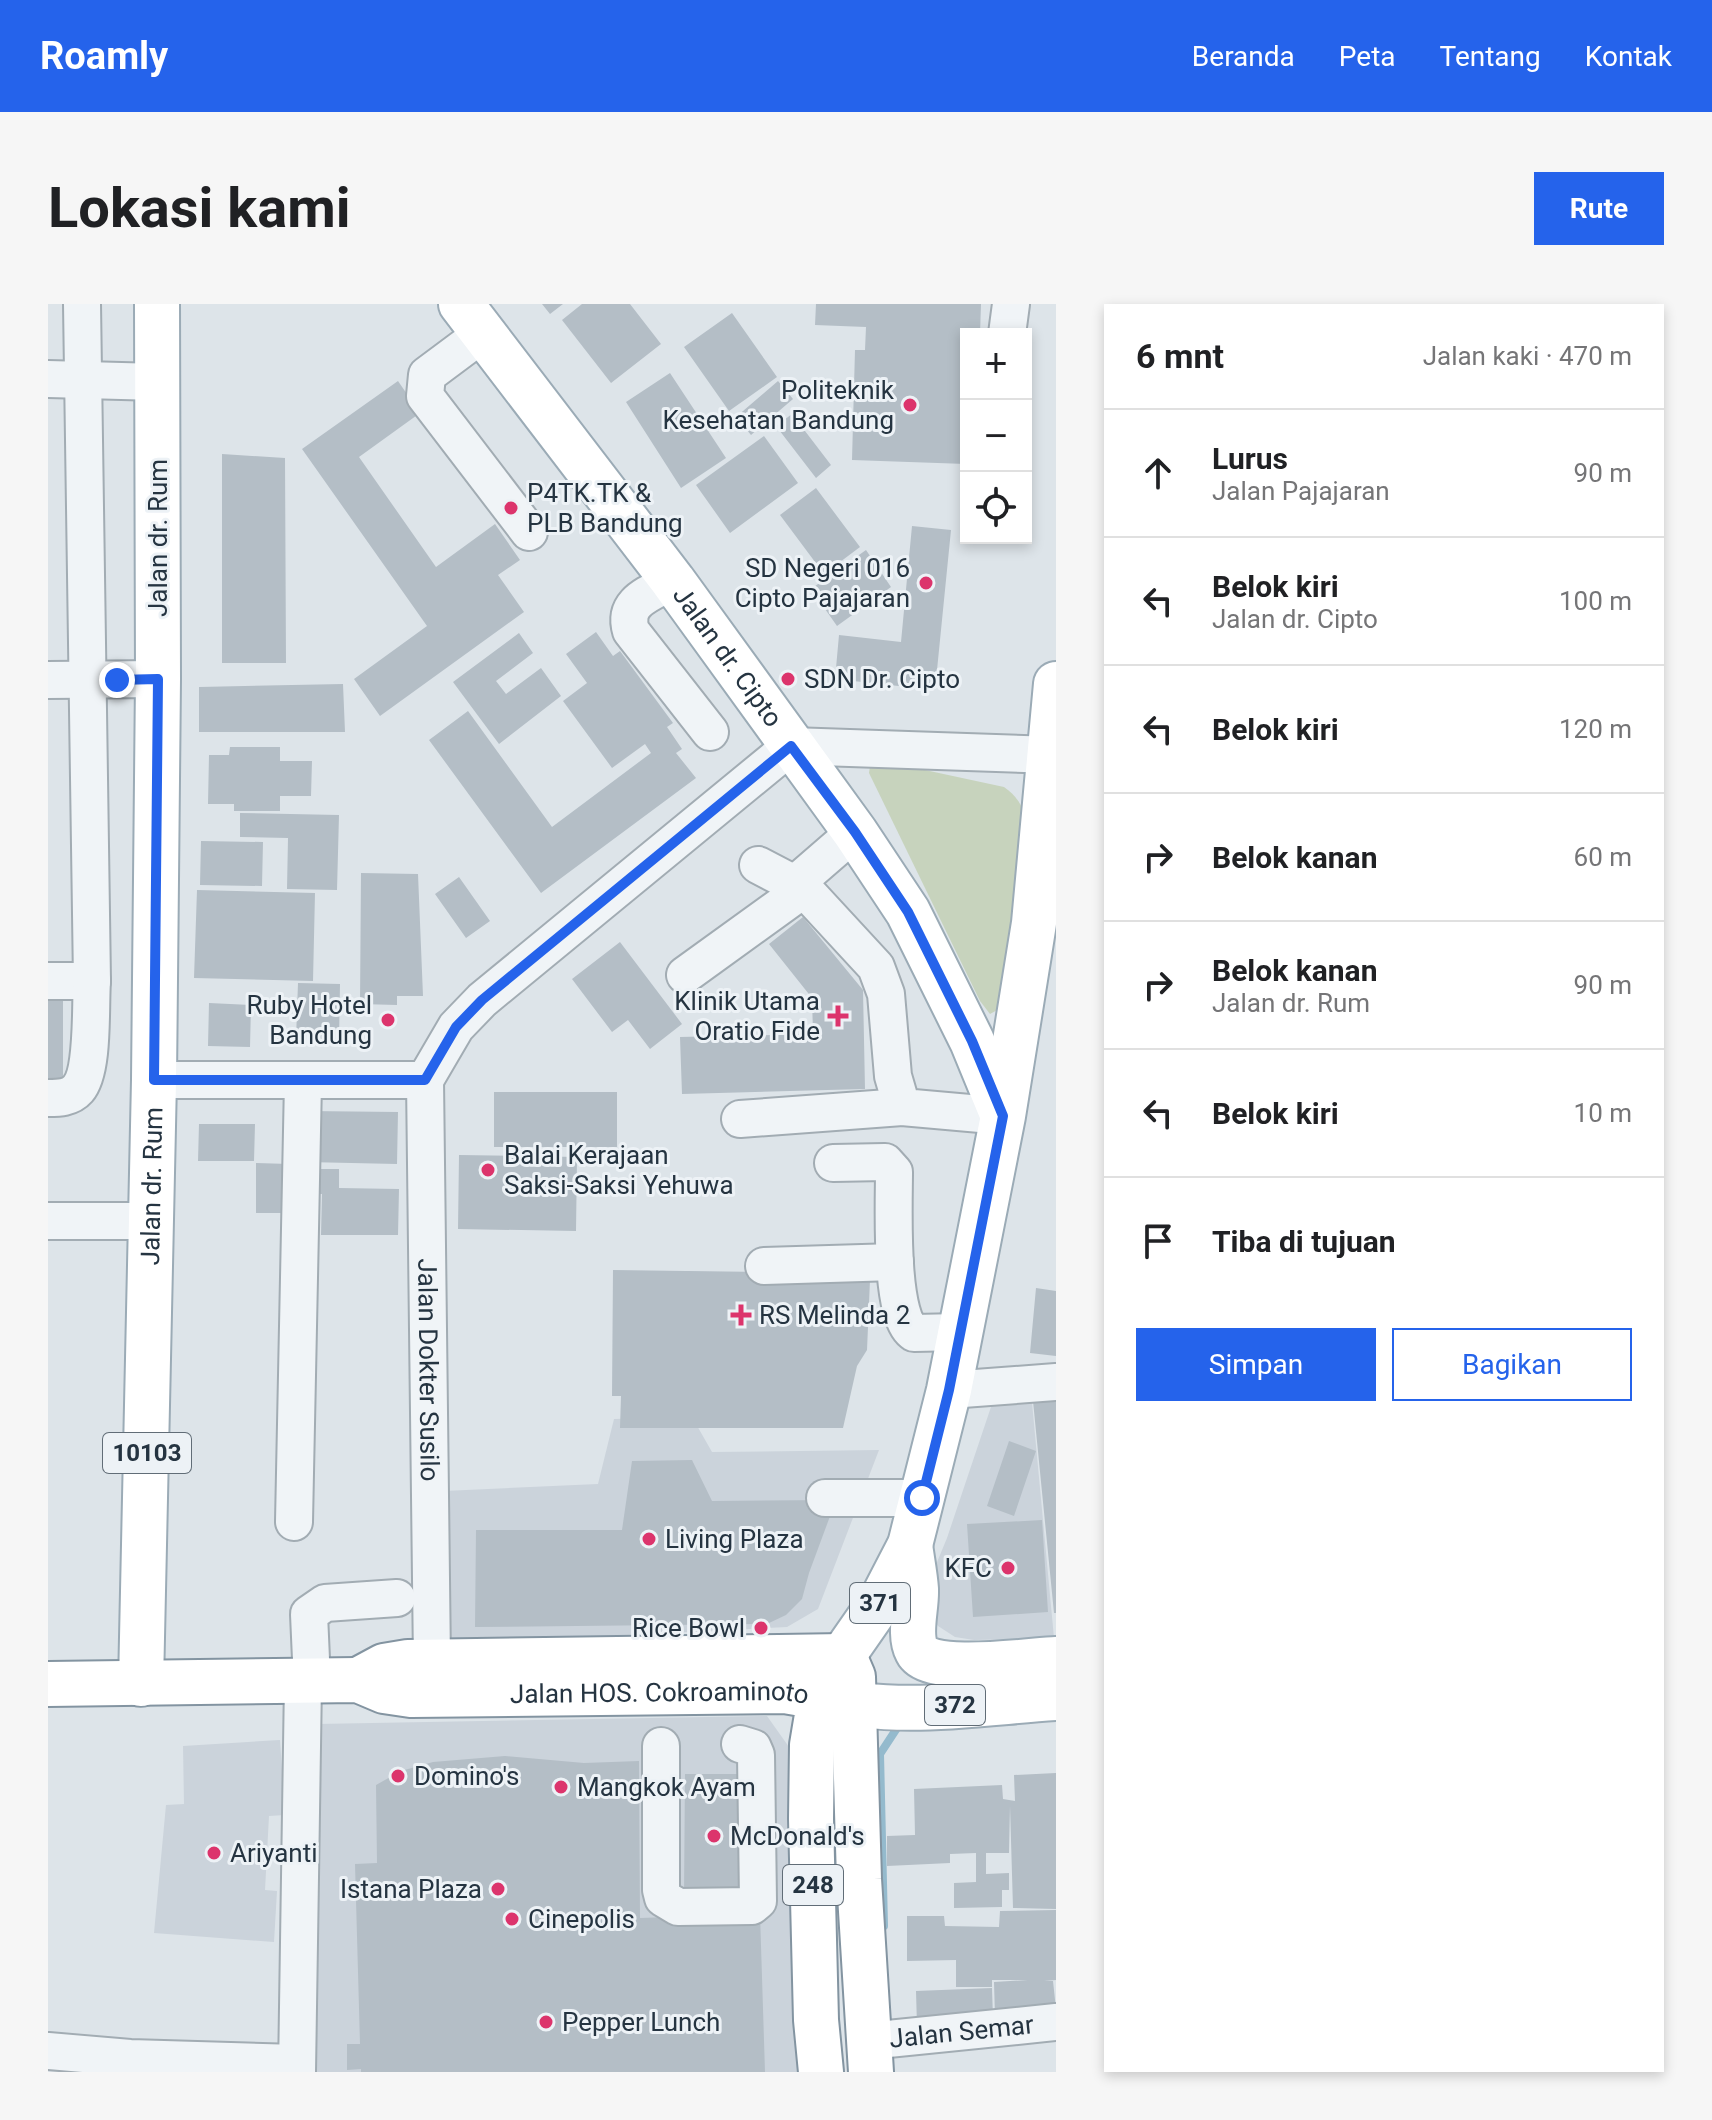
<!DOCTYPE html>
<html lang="id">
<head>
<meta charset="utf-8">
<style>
	:root { --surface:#fff; --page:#f6f6f6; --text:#202124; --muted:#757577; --line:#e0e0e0; --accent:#2563eb }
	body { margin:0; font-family:Roboto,sans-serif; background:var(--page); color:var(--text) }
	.controls { position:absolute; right:24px; top:24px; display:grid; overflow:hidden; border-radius:0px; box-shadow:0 4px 12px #0003 }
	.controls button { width:72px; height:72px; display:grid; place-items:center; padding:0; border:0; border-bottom:2px solid var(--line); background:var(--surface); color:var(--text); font:40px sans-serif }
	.stop { position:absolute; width:24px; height:24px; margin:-18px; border:6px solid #2563eb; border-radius:50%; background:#fff }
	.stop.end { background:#2563eb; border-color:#fff; box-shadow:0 2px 8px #0008 }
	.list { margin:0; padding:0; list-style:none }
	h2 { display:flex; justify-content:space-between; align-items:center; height:104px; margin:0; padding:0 32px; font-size:34px }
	h2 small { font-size:26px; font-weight:400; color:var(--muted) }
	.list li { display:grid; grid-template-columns:52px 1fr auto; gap:24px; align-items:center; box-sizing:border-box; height:128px; padding:0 32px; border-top:2px solid var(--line) }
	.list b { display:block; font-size:30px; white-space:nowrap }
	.list p { margin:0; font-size:26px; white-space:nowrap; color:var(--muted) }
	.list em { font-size:26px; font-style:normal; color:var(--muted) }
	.actions { display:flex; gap:16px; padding:24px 32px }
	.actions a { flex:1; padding:18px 0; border:2px solid var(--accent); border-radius:0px; text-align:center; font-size:28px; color:var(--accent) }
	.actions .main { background:var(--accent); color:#fff }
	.icon { flex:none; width:44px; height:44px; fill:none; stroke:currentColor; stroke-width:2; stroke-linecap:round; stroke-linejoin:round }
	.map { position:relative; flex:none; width:1008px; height:1768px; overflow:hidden; border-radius:0px }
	header { display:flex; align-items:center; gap:48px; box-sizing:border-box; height:112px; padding:0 40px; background:var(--accent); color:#fff }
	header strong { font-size:38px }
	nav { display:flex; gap:44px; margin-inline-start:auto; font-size:28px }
	.intro { display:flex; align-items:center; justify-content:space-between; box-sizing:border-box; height:192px; padding:0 48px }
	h1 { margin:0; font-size:56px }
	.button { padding:20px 36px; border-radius:0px; background:var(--accent); color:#fff; font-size:28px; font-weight:700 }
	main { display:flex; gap:48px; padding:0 48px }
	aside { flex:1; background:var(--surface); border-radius:0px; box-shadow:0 4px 12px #0003 }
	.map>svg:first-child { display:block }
</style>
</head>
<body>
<header>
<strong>Roamly</strong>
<nav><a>Beranda</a><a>Peta</a><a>Tentang</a><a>Kontak</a></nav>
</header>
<div class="intro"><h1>Lokasi kami</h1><a class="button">Rute</a></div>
<main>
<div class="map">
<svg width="1008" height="1768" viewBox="0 0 1008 1768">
	<rect width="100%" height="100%" fill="#dde4e9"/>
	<path fill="#cbd3db" d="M983,1088L1006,1334L926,1336L907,1333L890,1322L879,1306L875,1292L899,1234L947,1091Z
		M644,1113L664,1148L831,1146L770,1305L739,1323L401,1340L396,1187L550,1180L566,1115Z
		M719,1412L758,1467L760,1768H263L269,1420Z
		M232,1436L237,1511L221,1512L217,1586L229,1587L226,1638L106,1629L118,1501L136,1500L135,1442Z"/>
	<path fill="#c7d3bd" d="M835,457L956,483C972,494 977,507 980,526L951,705L942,710L932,697L821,469L822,462Z"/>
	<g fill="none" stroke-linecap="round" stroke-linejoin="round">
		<path stroke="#94bacd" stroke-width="8" d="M836,1622L832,1450L853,1418"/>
	</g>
	<path fill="#b4bec6" d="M494,0H515L502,10Z
		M534,0H582L613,40L563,79L514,16Z
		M768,0H933L932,30H918V160L804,156L807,46H817L818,23L767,21Z
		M684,9L729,73L681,107L636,43Z
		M622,69L678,154L633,184L578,98Z
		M350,77L372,109L311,153L388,263L447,220L472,256L450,271L476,308L332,412L306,375L379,322L254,145Z
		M730,77L745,95L703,131L688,113Z
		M744,110L783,161L768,174L728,122Z
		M716,132L750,179L682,229L648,181Z
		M174,150L237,154L238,359H174Z
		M768,184L812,243L776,270L732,211Z
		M864,222L903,226L887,386L787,375L791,331L853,338Z
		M818,246L843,283L789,322L763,285Z
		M548,328L565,352L572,347L625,419L619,423L634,445L628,449L648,474L493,589L381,436L420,407L504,523L603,449L597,440L564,464L515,397L539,379L518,350Z
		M471,329L485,349L448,377L458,390L493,364L513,392L451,440L405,378Z
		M295,380L297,428H151V383Z
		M182,443H232V457H264L263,492H232V507H186V500H160L161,451H181Z
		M192,509L291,511L289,586L239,585L240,534L192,533Z
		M153,537L215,538L214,582L152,581Z
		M313,569L370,570L375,692H349V701L312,700Z
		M411,573L442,617L418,634L387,590Z
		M149,586L267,589L265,677L146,674Z
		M755,613L815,686L817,785L634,790L632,733L765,730L764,694L721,640Z
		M572,638L634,720L602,745L580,716L564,728L524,675Z
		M250,679L292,680L291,736L248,735Z
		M0,697H15V774H0Z
		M161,699L203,701L202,743L160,742Z
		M446,788H569V843H446Z
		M259,807L350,808L349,860L258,858Z
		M151,820H207L206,857H150Z
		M411,851L529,853L528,927L410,925Z
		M208,859L241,860V909H208Z
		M258,865H291V884L351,885L350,931H273L274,890H258Z
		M565,966L782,969L822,976L819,1046L809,1062L795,1124H572L573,1092H564Z
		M988,984L1008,987V1052L982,1049Z
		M1008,1096V1309H1006L985,1097Z
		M961,1137L988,1147L966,1212L939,1202Z
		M644,1156L664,1197L788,1196L761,1269L754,1295L738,1311L721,1319L710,1320L427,1323L428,1226H574L584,1157Z
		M994,1216L1000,1308L925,1313L919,1220Z
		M457,1452L536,1459L591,1457L592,1614L712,1610L717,1768H313V1765L299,1766V1740H312L307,1560L329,1559L328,1481L353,1467L385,1458Z
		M1008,1469V1605L965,1604L962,1502L961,1549H938V1570L961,1569V1586H954V1603L906,1604V1579L928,1578V1549L902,1550V1559L839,1562V1532L867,1531L866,1485L954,1481L955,1495L967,1497L966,1471Z
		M637,1470H697L696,1593H636Z
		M1008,1606V1676L996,1677H1005L1008,1705L947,1713L946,1678L980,1676H944V1683H908V1656L859,1657V1612H896L897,1622L951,1623L952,1607Z
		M944,1684L945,1714L869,1722L868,1687Z"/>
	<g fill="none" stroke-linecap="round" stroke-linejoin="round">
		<defs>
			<g id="minor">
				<path d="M434,30L379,71L377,92L481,228"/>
				<path d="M959,30L963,0"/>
				<path d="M0,75L110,78"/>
				<path d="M625,277C602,290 574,297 583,327L662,428"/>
				<path d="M0,376L110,375"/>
				<path d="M710,561L756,585L828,663L838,690L845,772L854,803L955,812"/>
				<path d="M747,580L807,528"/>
				<path d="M637,671L756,585"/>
				<path d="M0,677H44"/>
				<path d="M106,776H377L408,723L434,696L743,442L1008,451"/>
				<path id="s1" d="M377,776L384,1358"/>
				<path d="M0,794C11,794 22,794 30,785C46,767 42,702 44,677L34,0"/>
				<path d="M692,815L854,803"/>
				<path d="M785,859L837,858L846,868C846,899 841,1014 866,1029L912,1028"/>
				<path d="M0,917H103"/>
				<path d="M716,962L847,958"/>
				<path d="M901,1086L1008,1078"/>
				<path d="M777,1194H874"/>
				<path d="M246,1218L255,778"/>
				<path d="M264,1378L261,1310L277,1299L349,1294"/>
				<path d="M613,1442V1586L615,1594L630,1603L704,1602L710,1597L708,1451L705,1444L692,1440"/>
				<path id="s2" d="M820,1737L1008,1718"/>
				<path d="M0,1747L82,1754L249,1759"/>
				<path d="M249,1768L255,1378"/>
			</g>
			<g id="major">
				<path id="s3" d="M413,0L625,277L807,528L860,608L924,737L954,810"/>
				<path d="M1008,380L986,619L955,812L901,1086L862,1241L833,1297L785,1366L772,1393C847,1414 931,1399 1008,1394"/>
				<path d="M862,1241C864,1256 867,1271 868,1285C869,1304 860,1330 869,1347C881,1371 981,1356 1008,1355"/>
				<path id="s4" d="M93,1380L106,776L110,375L109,0"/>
			</g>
			<g id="highway">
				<path d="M310,1376L336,1362L360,1358L796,1352L805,1373L811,1575L823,1768"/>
				<path id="s5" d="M0,1380L310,1376L336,1387L363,1391L737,1387L772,1393L764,1441L763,1515L768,1716L773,1768"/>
			</g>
		</defs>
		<use href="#minor" stroke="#a2acb3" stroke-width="40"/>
		<use href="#major" stroke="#9babb6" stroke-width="48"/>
		<use href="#highway" stroke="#8394a1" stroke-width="48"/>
		<use href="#minor" stroke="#f0f4f7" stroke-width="36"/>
		<use href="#major" stroke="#fff" stroke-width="44"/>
		<use href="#highway" stroke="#fff" stroke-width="44"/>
	</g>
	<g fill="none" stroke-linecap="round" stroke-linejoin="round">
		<path stroke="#2563eb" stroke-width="10" d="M69,376L110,375L106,776H377L408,723L434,696L743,442L807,528L860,608L924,737L955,812L901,1086L874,1194"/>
	</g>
	<g fill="#dc346c" stroke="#edf2f6" stroke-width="3">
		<circle cx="862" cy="101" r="8"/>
		<circle cx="463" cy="204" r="8"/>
		<circle cx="878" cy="279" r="8"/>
		<circle cx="740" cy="375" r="8"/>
		<path d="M786 700h8v8h8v8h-8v8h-8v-8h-8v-8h8z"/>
		<circle cx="340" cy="716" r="8"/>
		<circle cx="440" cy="866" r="8"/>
		<path d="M689 999h8v8h8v8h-8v8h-8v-8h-8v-8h8z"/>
		<circle cx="601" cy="1235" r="8"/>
		<circle cx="960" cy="1264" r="8"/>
		<circle cx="713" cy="1324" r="8"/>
		<circle cx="350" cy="1472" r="8"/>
		<circle cx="513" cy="1483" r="8"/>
		<circle cx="666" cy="1532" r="8"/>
		<circle cx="166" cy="1549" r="8"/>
		<circle cx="450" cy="1585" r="8"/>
		<circle cx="464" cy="1615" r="8"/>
		<circle cx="498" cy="1718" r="8"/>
	</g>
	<g text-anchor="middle" stroke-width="6" stroke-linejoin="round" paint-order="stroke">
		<g fill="#edf2f6" stroke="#616d77" stroke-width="2">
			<rect x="55" y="1129" width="88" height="40" rx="6"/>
			<rect x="802" y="1279" width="60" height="40" rx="6"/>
			<rect x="877" y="1381" width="60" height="40" rx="6"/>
			<rect x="735" y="1561" width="60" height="40" rx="6"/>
		</g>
		<g font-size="24" font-weight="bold" fill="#253441">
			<text x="99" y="1157">10103</text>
			<text x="832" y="1307">371</text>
			<text x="907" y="1409">372</text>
			<text x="765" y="1589">248</text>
		</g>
		<g font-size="26" fill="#253441" stroke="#edf2f6" text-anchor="start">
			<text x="846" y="95" text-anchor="end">Politeknik<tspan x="846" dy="30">Kesehatan Bandung</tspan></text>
			<text x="479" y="198">P4TK.TK &amp;<tspan x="479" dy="30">PLB Bandung</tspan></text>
			<text x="862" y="273" text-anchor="end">SD Negeri 016<tspan x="862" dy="30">Cipto Pajajaran</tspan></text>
			<text x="756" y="384">SDN Dr. Cipto</text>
			<text x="772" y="706" text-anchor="end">Klinik Utama<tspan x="772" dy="30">Oratio Fide</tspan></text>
			<text x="324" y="710" text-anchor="end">Ruby Hotel<tspan x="324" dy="30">Bandung</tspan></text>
			<text x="456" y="860">Balai Kerajaan<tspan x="456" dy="30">Saksi-Saksi Yehuwa</tspan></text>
			<text x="711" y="1020">RS Melinda 2</text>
			<text x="617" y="1244">Living Plaza</text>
			<text x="944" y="1273" text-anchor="end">KFC</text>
			<text x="697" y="1333" text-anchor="end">Rice Bowl</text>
			<text x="366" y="1481">Domino's</text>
			<text x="529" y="1492">Mangkok Ayam</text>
			<text x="682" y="1541">McDonald's</text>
			<text x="182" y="1558">Ariyanti</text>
			<text x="434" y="1594" text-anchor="end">Istana Plaza</text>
			<text x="480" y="1624">Cinepolis</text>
			<text x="514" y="1727">Pepper Lunch</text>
		</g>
		<g font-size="26" fill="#253441" stroke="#edf2f6">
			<text transform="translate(110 234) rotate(-90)" y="9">Jalan dr. Rum</text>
			<text dy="9" stroke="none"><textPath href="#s3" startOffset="442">Jalan dr. Cipto</textPath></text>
			<text dy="9" stroke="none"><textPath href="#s4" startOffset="498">Jalan dr. Rum</textPath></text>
			<text dy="9" stroke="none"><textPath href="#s1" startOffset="290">Jalan Dokter Susilo</textPath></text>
			<text dy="9" stroke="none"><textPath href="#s5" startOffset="614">Jalan HOS. Cokroaminoto</textPath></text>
			<text dy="9" stroke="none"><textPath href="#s2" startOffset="94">Jalan Semar</textPath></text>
		</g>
	</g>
</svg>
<div class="controls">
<button>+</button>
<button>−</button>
<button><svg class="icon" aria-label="locate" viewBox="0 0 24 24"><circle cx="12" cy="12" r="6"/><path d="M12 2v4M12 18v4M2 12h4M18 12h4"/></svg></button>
</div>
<div class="stop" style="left:874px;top:1194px"></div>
<div class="stop end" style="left:69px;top:376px"></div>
</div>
<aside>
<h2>6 mnt<small>Jalan kaki · 470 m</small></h2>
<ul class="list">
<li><svg class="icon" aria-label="ahead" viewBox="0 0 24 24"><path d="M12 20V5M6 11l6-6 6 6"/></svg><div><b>Lurus</b><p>Jalan Pajajaran</p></div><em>90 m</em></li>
<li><svg class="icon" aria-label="left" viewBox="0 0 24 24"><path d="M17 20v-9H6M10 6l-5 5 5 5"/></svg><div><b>Belok kiri</b><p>Jalan dr. Cipto</p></div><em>100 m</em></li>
<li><svg class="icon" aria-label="left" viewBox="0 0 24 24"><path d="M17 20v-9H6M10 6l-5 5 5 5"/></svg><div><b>Belok kiri</b></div><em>120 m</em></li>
<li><svg class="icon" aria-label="right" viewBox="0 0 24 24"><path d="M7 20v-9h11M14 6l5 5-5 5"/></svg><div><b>Belok kanan</b></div><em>60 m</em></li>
<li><svg class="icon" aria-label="right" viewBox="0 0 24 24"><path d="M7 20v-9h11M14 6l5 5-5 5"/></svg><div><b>Belok kanan</b><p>Jalan dr. Rum</p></div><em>90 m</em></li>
<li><svg class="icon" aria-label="left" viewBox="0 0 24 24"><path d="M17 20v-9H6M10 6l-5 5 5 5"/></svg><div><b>Belok kiri</b></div><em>10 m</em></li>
<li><svg class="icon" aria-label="arrive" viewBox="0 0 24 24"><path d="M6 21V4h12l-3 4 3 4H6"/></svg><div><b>Tiba di tujuan</b></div></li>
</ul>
<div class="actions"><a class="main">Simpan</a><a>Bagikan</a></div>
</aside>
</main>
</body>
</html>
